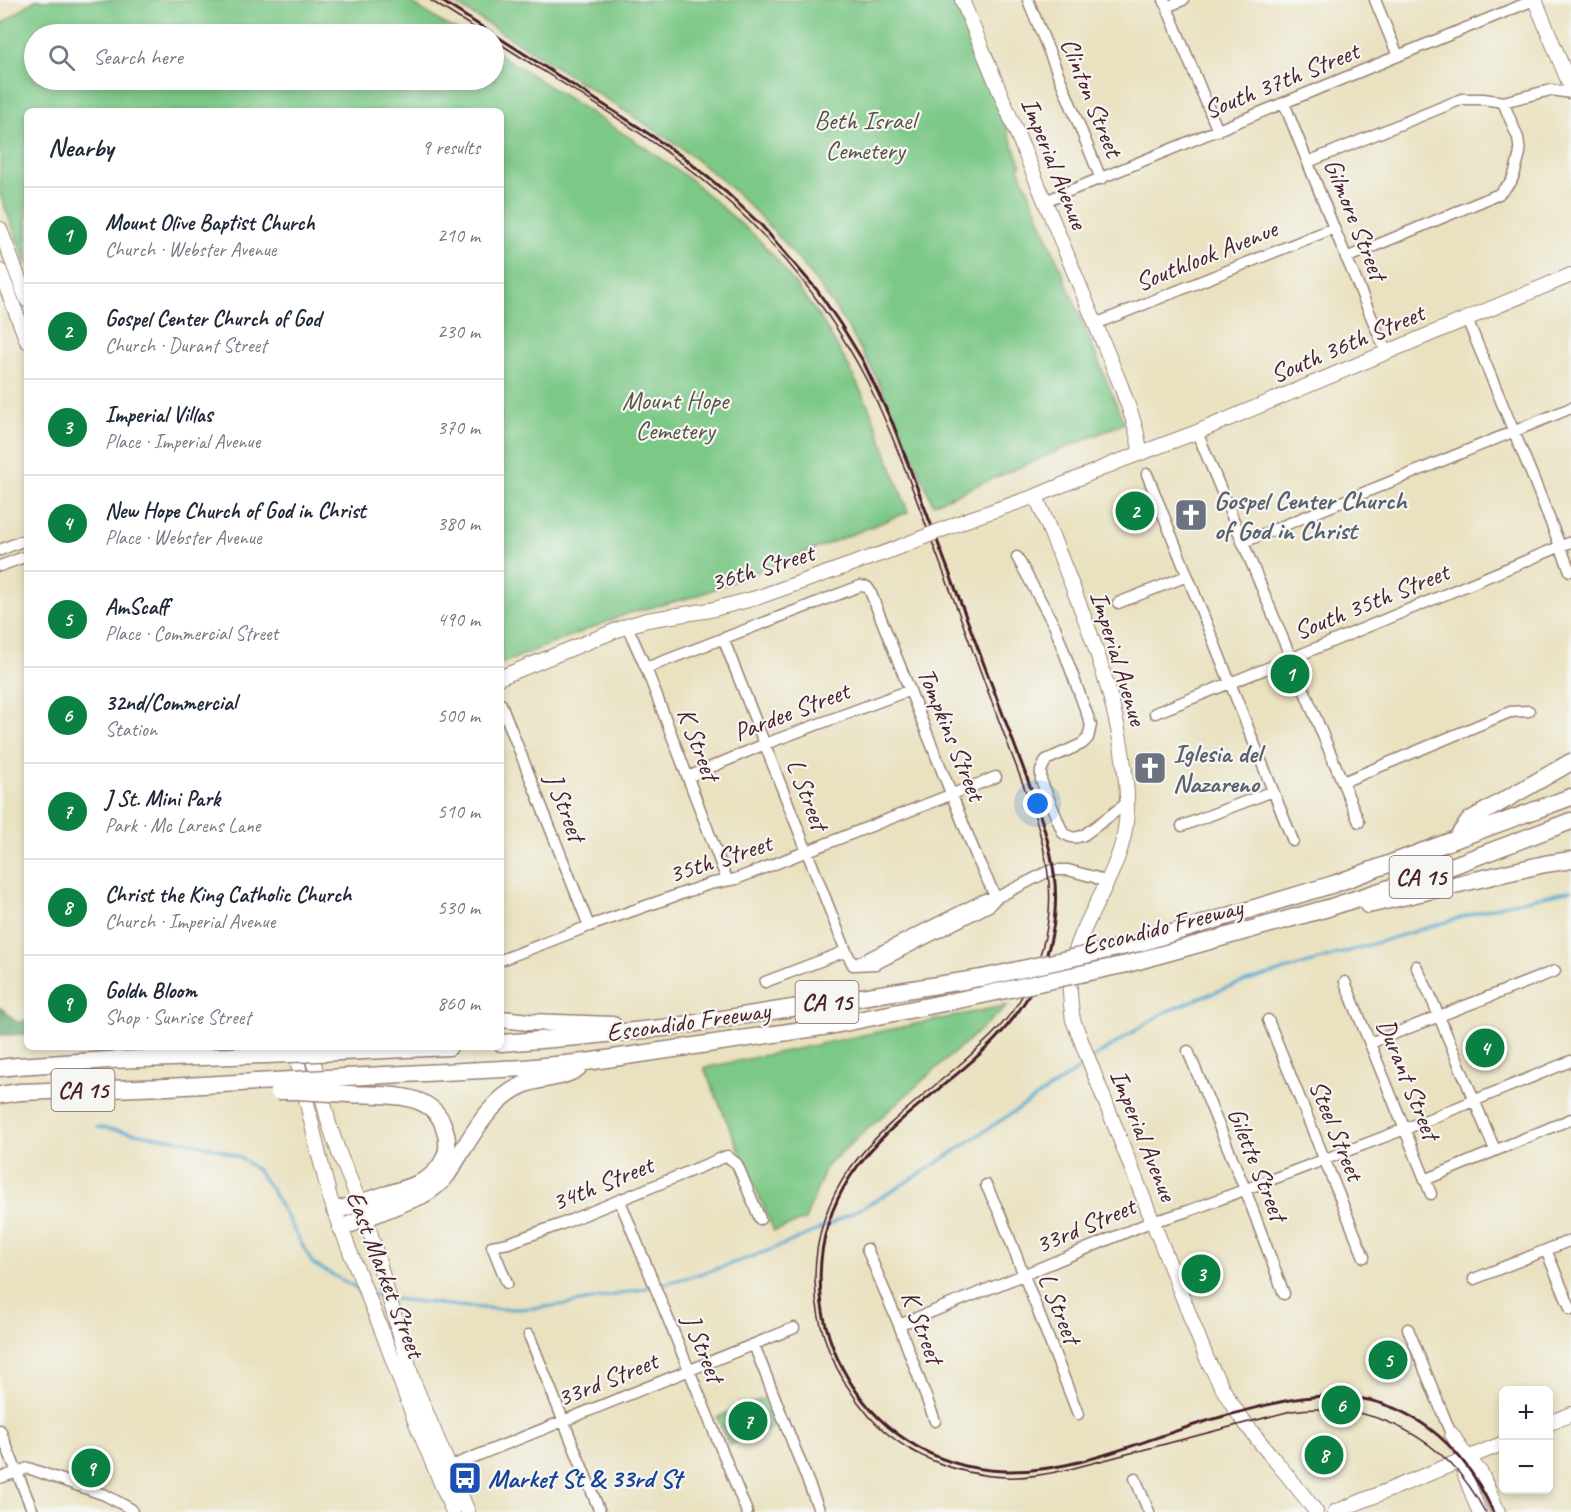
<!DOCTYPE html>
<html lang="en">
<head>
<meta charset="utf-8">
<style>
	:root { --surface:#fff; --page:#f2f2f3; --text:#1f2937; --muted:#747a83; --line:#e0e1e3; --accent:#0b8043 }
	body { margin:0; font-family:Caveat,sans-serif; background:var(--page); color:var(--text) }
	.controls { position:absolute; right:18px; bottom:18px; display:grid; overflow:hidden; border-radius:9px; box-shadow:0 3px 9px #0003 }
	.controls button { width:54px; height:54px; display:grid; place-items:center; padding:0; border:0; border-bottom:2px solid var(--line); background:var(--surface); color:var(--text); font:30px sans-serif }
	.you { position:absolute; left:1038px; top:804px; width:21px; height:21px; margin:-15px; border:4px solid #fff; border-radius:50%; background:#1a73e8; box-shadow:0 0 0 9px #1a73e833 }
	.badge { display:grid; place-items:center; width:39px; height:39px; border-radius:50%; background:var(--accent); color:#fff; font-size:20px; font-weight:700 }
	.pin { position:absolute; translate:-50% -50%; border:3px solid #fff; box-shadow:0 2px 6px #0006 }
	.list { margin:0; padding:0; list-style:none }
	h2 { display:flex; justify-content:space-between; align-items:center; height:78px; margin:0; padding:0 24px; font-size:26px }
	h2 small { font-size:20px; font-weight:400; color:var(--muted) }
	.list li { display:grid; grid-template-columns:39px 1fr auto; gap:18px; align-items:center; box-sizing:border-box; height:96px; padding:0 24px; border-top:2px solid var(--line) }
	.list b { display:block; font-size:22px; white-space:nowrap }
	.list p { margin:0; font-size:20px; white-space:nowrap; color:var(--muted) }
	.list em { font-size:20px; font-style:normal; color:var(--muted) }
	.icon { flex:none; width:33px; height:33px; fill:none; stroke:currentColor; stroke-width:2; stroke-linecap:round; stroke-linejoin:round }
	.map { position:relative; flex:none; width:1571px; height:1512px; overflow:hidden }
	.search { position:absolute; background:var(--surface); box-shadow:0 3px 9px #0003; left:24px; top:24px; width:480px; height:66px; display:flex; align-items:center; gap:15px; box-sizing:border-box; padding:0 21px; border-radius:33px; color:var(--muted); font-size:22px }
	.panel { position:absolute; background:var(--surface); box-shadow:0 3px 9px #0003; left:24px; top:108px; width:480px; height:942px; border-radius:9px }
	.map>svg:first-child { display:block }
</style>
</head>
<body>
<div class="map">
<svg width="1571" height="1512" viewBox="0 0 1571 1512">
	<rect width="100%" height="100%" fill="#f6f6f2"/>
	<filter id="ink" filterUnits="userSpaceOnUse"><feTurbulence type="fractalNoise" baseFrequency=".0167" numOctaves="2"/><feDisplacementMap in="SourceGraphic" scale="12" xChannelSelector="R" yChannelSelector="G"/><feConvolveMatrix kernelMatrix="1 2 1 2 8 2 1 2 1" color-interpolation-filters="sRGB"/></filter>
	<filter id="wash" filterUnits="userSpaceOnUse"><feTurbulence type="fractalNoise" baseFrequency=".008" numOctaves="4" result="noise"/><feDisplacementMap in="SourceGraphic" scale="24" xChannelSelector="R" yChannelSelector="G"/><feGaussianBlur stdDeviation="1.35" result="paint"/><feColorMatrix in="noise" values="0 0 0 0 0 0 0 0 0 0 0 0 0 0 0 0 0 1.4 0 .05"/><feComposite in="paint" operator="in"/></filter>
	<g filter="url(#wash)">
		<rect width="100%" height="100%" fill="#e9e1bf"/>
		<path fill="#7cc887" stroke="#637459" stroke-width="1.5" d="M35,0H408L439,21L464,34H34V80H494V51L643,146L691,180L757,238L777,260L821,319L849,367L872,414L908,512L696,596L629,613L501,664V111H27V265L0,194V25Z
			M449,0H954L1021,164L1019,168L1124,423L933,504C904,435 876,367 833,305C803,262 764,218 725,183C685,148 640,120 595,92C547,61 498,30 449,0Z
			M1008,1005L827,1165L805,1220L774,1231L704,1068Z
			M767,1397L779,1425L729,1445L717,1417Z"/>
		<path fill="#65ac74" stroke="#586650" stroke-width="1.5" d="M0,1007L18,1023L27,1020V1034L0,1035Z"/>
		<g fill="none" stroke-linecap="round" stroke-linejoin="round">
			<path stroke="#52a7ce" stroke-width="3" d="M1092,1059L1139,1028L1165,1012L1225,988L1503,905L1571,890
				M97,1127L190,1142L221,1150L241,1158L258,1171L272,1191L313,1264L362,1291
				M371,1294L385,1297
				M395,1299C431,1303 467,1308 503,1309C545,1310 588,1301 629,1292C726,1271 821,1235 905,1183C934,1166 961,1147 989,1128C1022,1107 1055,1086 1087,1063"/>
		</g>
	</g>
	<g filter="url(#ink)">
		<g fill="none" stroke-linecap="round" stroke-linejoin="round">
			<defs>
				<path id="minor" d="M1028,0L1101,179
					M1164,0L1218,131
					M1375,0L1398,56
					M1167,7L1183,0
					M1284,103L1334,228L1386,352
					M1308,162L1462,99H1483L1503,102L1551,90L1571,93
					M1045,201L1534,0
					M1346,258L1499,194L1511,182L1515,172L1520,153L1518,138L1503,102
					M1467,319L1534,480L1570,571
					M1095,324L1334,228
					M1197,432L1359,822
					M1147,474L1293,841
					M1242,542L1251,539L1571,408
					M0,550L27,539
					M1017,557L1055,627L1091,725L1088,738L1082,744L1046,760L1041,771V780L1063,833C1071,838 1075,839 1084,835L1127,803
					M0,566L27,556
					M1118,603L1187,576
					M627,626L646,668L727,880
					M723,638L846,951L853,965
					M646,668L860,586L867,587L870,591L977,858L996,898
					M501,704L589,926
					M1155,713L1290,659L1571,542
					M688,777L765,744L910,690
					M1343,782L1510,712L1529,711
					M1182,826L1273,791
					M501,960L589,926L709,884L736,879L996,777
					M856,964L985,899L996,898
					M853,965L876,964L989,906L996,898L1049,871L1054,870H1068L1094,877L1107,883
					M1416,966L1430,995L1495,1150
					M765,982L846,951
					M1345,982L1431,1194
					M1268,1020L1364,1257
					M1370,1043L1555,971
					M1188,1051L1245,1189L1284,1294
					M1425,1180L1571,1119
					M986,1185L1000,1214L1078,1414
					M620,1201L747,1512
					M867,1249L899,1325L935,1421
					M1546,1250L1571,1310
					M1474,1279L1571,1240
					M507,1283L492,1246L508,1243L559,1225L727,1156L737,1164L760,1219
					M899,1325L1023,1275L1153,1221L1166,1218L1191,1210L1405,1129L1571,1061
					M1408,1329L1454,1441
					M529,1335L600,1512
					M754,1345L820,1512
					M0,1430L33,1512
					M444,1469L794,1328
					M0,1478L28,1468L105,1495L131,1509L132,1512
					M1135,1478L1149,1512"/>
				<path id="major" d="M962,0L1121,386C1129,409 1138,429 1140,453
					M1535,0L1571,88
					M0,229L27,300
					M0,271L27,341
					M1036,496C1068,577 1106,659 1121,745C1126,775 1130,805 1124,835C1114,885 1074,929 1070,979C1069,993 1071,1007 1073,1020L1207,1359C1218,1380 1228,1401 1243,1420C1266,1452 1293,1480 1316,1512
					M969,519L1036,496L1117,462L1197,432L1571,275
					M501,677L627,626L647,620L710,610L756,598L892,550
					M294,1047L318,1151L330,1198L349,1249L382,1331L415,1421L453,1512
					M310,1047L329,1124L339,1153L366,1218L414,1383L468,1512
					M1548,1424L1571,1414
					M1452,1434L1461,1449L1481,1473L1498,1512
					M1460,1462L1479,1512
					M1335,1512L1504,1443"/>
				<path id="highway" d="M1456,839L1470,820L1571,762
					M1368,905L1545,864L1571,860
					M1139,943L1334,884L1571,797
					M1127,964L1328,908L1420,878L1571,821
					M501,1019L529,1022L613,1025
					M501,1043L578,1037L671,1027L982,978
					M341,1052L449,1047
					M0,1068L17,1066L109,1060L266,1055
					M346,1077L524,1068L586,1062L829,1026L968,998
					M0,1095L20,1092L167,1087L274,1081
					M335,1211C353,1205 371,1199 388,1194C400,1190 413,1187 423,1181C435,1175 445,1162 447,1149C448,1139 446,1131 442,1122C427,1090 379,1096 349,1094
					M341,1228L423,1195C433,1189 440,1184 447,1175C467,1145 487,1101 521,1086C539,1077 561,1080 578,1068"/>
			</defs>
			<use href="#minor" stroke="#9a8075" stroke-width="13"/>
			<use href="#major" stroke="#9a8075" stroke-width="16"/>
			<use href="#highway" stroke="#9a8075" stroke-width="19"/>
			<use href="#minor" stroke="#fff" stroke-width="10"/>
			<use href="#major" stroke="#fff" stroke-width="14"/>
			<use href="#highway" stroke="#fff" stroke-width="16"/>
			<path stroke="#4a1f2b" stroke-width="1.5" d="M430,0L484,34
				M494,40C584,98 684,153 759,231C802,275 839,327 867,381C896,440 917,502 940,563C971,645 1001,728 1033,810C1054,876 1058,921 1028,985C1012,1019 986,1042 958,1066C886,1127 814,1175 815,1281C816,1332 836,1377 869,1416C903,1454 955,1475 1006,1477C1027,1478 1049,1474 1070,1469L1291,1411C1373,1400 1447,1438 1485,1512"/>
			<path stroke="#4a1f2b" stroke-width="3" d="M440,0L640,128L683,157L727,193L762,226L817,290L841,325L863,361L893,424L1027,778C1052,847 1070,901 1040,973C1001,1066 902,1097 850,1177C771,1300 858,1468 1005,1471C1080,1473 1150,1436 1221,1417C1255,1408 1291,1397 1327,1396C1405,1394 1463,1443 1493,1512"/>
			<defs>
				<path id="major-bridge" d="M892,550L969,519"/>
				<path id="highway-bridge" d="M982,978L1139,943
					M968,998L1127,964
					M266,1055L341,1052
					M274,1081L346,1077
					M278,1091H297L349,1094"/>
			</defs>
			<use href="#major-bridge" stroke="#9a8075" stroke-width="16" stroke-linecap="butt"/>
			<use href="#highway-bridge" stroke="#9a8075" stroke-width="19" stroke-linecap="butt"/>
			<use href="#major-bridge" stroke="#fff" stroke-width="14"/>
			<use href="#highway-bridge" stroke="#fff" stroke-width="16"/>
		</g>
	</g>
	<defs>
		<symbol id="church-square" viewBox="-11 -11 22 22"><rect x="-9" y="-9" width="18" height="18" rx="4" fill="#6b7280" stroke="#f6f6f2"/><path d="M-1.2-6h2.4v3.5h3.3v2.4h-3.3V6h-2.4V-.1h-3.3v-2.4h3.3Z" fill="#fff"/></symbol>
		<symbol id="bus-square" viewBox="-11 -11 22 22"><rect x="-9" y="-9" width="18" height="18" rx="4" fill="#1a4fb4" stroke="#f6f6f2"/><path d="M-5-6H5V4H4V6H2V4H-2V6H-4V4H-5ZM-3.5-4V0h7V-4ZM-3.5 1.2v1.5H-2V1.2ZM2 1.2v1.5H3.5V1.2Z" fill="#fff"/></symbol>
	</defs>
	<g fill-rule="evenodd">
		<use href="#church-square" x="1172" y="496" width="38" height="38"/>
		<use href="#church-square" x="1131" y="749" width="38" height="38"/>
		<use href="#bus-square" x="446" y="1459" width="38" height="38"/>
	</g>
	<g text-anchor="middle" stroke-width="4.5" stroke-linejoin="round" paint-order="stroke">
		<g fill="#f6f6f2" stroke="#7e6067" stroke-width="1.5">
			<rect x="1389.5" y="856" width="63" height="42" rx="4.5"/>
			<rect x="795.5" y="981" width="63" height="42" rx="4.5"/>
			<rect x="51.5" y="1069" width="63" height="42" rx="4.5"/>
		</g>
		<g font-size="24" font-weight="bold" fill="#4a1f2b">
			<text x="1421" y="885">CA 15</text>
			<text x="827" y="1010">CA 15</text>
			<text x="83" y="1098">CA 15</text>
		</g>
		<g font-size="26" fill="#4a1f2b" stroke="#f6f6f2">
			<text transform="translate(1281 80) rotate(-22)" y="9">South 37th Street</text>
			<text transform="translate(1092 97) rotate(68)" y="9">Clinton Street</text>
			<text transform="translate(1055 163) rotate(68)" y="9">Imperial Avenue</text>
			<text transform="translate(1356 219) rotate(68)" y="9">Gilmore Street</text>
			<text transform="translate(1206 255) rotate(-22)" y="9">Southlook Avenue</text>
			<text transform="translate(1347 343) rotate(-23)" y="9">South 36th Street</text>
			<text transform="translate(762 567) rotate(-17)" y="9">36th Street</text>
			<text transform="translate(1371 601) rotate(-22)" y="9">South 35th Street</text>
			<text transform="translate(1119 658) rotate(73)" y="9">Imperial Avenue</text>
			<text transform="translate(791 711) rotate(-21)" y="9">Pardee Street</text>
			<text transform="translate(952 734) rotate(68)" y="9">Tompkins Street</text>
			<text transform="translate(699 744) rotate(69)" y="9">K Street</text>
			<text transform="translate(808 794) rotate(69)" y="9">L Street</text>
			<text transform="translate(566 807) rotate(69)" y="9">J Street</text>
			<text transform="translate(720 858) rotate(-18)" y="9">35th Street</text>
			<text transform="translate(1162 926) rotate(-14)" y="9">Escondido Freeway</text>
			<text transform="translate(688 1021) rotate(-8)" y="9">Escondido Freeway</text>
			<text transform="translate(1409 1079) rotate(68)" y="9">Durant Street</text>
			<text transform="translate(1337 1130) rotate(68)" y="9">Steel Street</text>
			<text transform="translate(1144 1135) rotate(68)" y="9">Imperial Avenue</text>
			<text transform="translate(1258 1164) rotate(68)" y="9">Gilette Street</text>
			<text transform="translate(602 1183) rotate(-22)" y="9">34th Street</text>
			<text transform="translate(1085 1225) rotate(-23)" y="9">33rd Street</text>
			<text transform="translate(386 1274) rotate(69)" y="9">East Market Street</text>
			<text transform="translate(1060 1308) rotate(68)" y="9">L Street</text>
			<text transform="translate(923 1327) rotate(69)" y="9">K Street</text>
			<text transform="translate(704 1348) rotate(68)" y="9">J Street</text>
			<text transform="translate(607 1379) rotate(-22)" y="9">33rd Street</text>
		</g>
		<g font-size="26" fill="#595247" stroke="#f6f6f2">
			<text x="865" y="129">Beth Israel<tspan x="865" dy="30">Cemetery</tspan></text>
			<text x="675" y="409">Mount Hope<tspan x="675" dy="30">Cemetery</tspan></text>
		</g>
		<g font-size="26" font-weight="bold" fill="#5b616d" stroke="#f6f6f2" text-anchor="start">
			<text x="1214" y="509">Gospel Center Church<tspan x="1214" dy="30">of God in Christ</tspan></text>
			<text x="1173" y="762">Iglesia del<tspan x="1173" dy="30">Nazareno</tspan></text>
		</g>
		<g font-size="26" font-weight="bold" fill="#164399" stroke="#f6f6f2" text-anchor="start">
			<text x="488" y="1487">Market St &amp; 33rd St</text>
		</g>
	</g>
</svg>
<div class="controls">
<button>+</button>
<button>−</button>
</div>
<div class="you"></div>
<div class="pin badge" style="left:1290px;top:674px">1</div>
<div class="pin badge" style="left:1135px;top:511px">2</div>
<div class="pin badge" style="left:1201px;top:1274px">3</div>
<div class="pin badge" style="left:1485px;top:1048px">4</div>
<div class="pin badge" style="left:1388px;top:1360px">5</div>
<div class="pin badge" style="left:1341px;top:1405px">6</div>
<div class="pin badge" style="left:748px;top:1421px">7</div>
<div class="pin badge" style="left:1324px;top:1455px">8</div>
<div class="pin badge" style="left:91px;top:1468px">9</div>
<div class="search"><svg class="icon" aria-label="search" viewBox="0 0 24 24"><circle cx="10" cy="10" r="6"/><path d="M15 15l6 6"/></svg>Search here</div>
<section class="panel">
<h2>Nearby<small>9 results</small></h2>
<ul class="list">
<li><span class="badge">1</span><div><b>Mount Olive Baptist Church</b><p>Church · Webster Avenue</p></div><em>210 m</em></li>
<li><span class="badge">2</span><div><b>Gospel Center Church of God</b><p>Church · Durant Street</p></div><em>230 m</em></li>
<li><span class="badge">3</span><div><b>Imperial Villas</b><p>Place · Imperial Avenue</p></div><em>370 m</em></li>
<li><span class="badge">4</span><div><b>New Hope Church of God in Christ</b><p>Place · Webster Avenue</p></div><em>380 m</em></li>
<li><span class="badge">5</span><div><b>AmScaff</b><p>Place · Commercial Street</p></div><em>490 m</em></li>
<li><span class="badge">6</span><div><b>32nd/Commercial</b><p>Station</p></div><em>500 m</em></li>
<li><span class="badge">7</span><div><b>J St. Mini Park</b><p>Park · Mc Larens Lane</p></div><em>510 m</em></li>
<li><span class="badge">8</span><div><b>Christ the King Catholic Church</b><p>Church · Imperial Avenue</p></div><em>530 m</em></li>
<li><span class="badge">9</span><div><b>Goldn Bloom</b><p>Shop · Sunrise Street</p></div><em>860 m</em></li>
</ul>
</section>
</div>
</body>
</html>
